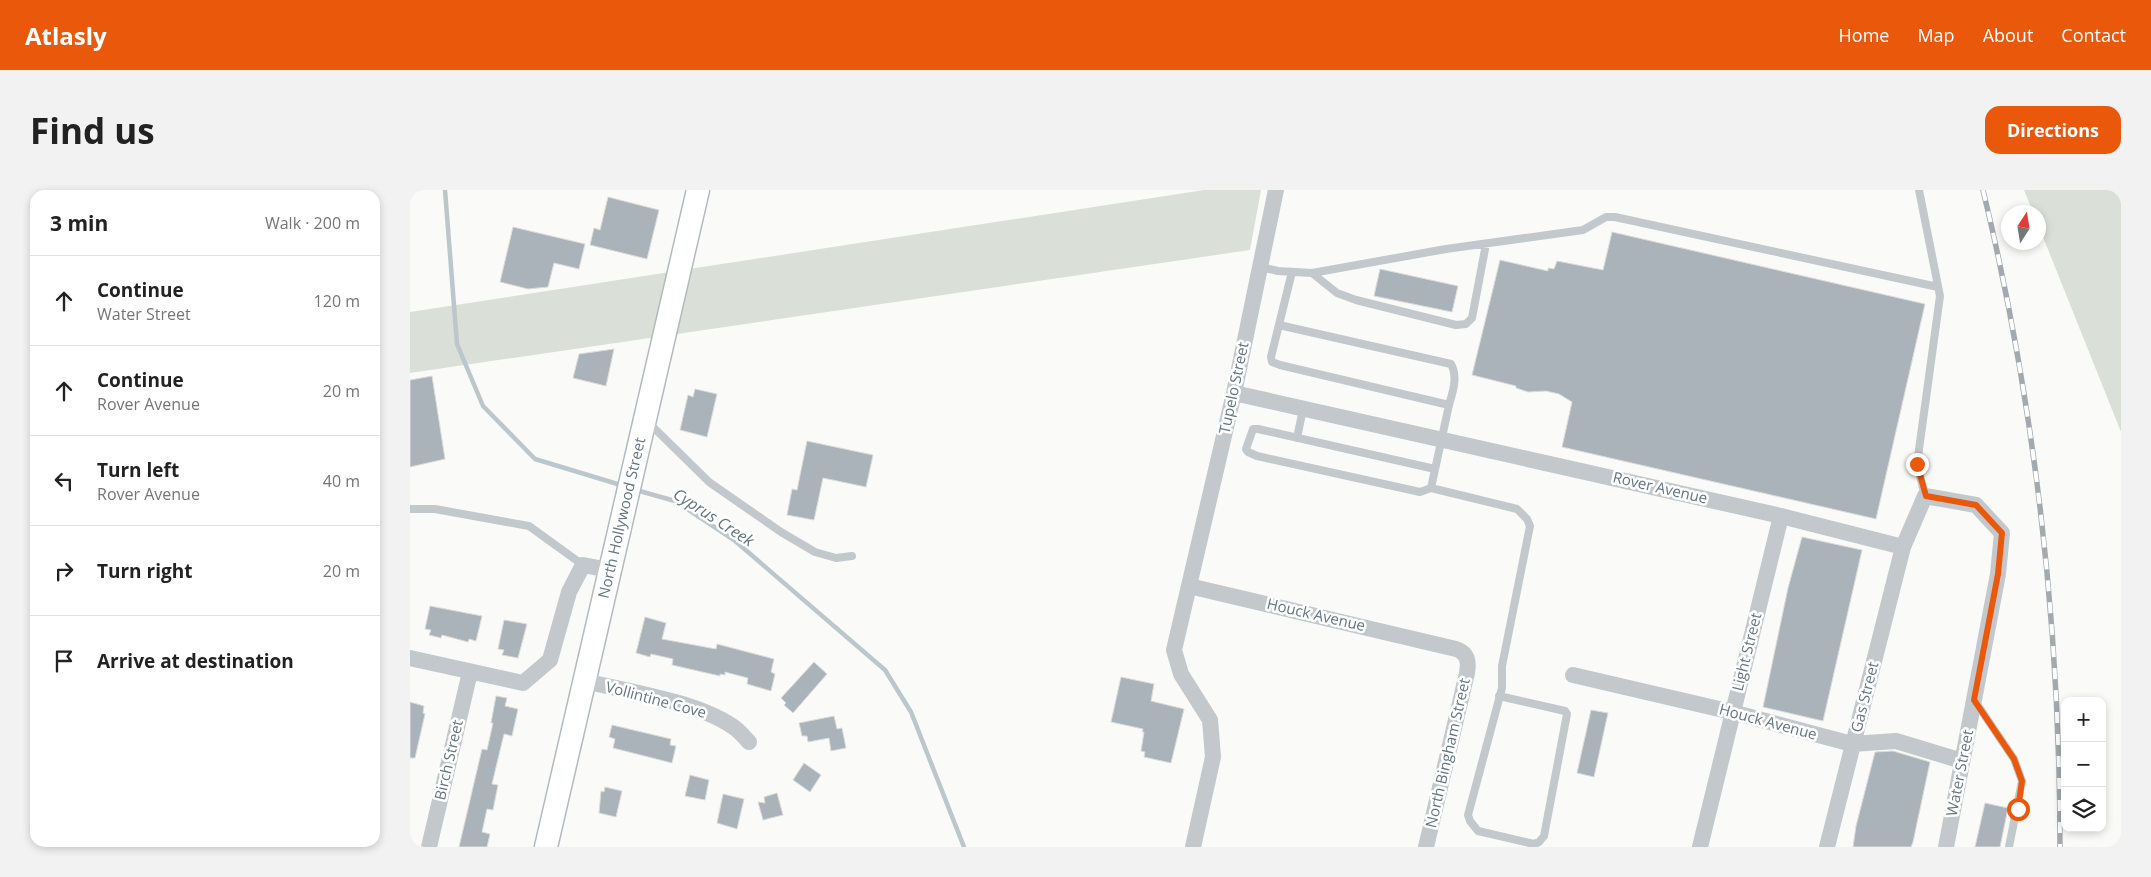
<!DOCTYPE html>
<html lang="en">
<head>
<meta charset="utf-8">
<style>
	:root { --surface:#fff; --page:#f2f2f2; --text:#222; --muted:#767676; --line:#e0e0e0; --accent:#ea580c }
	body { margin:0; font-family:"Open Sans",sans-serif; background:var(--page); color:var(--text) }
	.controls { position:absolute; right:15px; bottom:15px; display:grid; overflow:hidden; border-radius:10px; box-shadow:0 2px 8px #0003 }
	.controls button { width:45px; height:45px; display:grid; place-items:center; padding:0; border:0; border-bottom:1px solid var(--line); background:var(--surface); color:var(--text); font:25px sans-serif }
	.compass { position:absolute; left:1591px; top:15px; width:45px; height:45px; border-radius:50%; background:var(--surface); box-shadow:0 2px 8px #0003; rotate:12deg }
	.stop { position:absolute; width:15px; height:15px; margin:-11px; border:4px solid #ea580c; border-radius:50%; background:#fff }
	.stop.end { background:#ea580c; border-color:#fff; box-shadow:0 1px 5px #0008 }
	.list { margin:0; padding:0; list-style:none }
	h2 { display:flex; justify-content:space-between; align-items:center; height:65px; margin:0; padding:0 20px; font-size:21px }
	h2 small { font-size:16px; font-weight:400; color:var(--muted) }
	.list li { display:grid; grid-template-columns:32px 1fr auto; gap:15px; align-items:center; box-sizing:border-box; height:90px; padding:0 20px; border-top:1px solid var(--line) }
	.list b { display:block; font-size:19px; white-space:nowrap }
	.list p { margin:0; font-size:16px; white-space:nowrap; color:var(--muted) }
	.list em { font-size:16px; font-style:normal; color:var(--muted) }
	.icon { flex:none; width:28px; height:28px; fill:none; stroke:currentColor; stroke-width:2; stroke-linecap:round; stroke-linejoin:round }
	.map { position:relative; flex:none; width:1711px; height:657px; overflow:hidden; border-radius:15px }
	header { display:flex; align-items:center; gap:30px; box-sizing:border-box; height:70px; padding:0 25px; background:var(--accent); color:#fff }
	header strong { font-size:24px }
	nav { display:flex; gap:28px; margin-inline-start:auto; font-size:18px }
	.intro { display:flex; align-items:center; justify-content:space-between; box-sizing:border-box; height:120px; padding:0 30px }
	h1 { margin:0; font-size:35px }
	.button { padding:12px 22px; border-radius:15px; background:var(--accent); color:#fff; font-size:18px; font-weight:700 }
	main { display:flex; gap:30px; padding:0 30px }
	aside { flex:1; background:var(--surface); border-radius:15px; box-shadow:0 2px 8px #0003 }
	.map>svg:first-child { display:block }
</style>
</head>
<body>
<header>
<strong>Atlasly</strong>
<nav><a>Home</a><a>Map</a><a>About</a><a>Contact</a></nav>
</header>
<div class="intro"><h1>Find us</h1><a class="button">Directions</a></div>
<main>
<aside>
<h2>3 min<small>Walk · 200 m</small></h2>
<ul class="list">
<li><svg class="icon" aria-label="ahead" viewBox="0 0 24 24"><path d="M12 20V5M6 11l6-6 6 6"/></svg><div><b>Continue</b><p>Water Street</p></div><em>120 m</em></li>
<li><svg class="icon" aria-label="ahead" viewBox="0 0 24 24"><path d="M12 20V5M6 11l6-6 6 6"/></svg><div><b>Continue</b><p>Rover Avenue</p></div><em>20 m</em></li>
<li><svg class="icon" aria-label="left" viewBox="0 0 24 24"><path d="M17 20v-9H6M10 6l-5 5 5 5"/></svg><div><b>Turn left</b><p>Rover Avenue</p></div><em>40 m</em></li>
<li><svg class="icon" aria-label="right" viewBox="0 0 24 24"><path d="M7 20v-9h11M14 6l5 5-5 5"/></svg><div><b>Turn right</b></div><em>20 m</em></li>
<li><svg class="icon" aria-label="arrive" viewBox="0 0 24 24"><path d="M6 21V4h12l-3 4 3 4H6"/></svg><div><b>Arrive at destination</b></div></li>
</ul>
</aside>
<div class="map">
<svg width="1711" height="657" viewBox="0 0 1711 657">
	<rect width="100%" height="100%" fill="#fafaf8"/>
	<path fill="#dadfd7" d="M794,0H851L840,60L0,183V122Z
		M1614,0H1711V242L1629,37L1628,22H1623Z"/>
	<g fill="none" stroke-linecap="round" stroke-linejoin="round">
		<path stroke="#bbc7cb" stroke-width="4.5" d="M35,0L47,154L73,216L125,269L214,296
			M226,300L265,311L324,350L475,480L501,522L554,657"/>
	</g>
	<path fill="#aab3b9" stroke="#dcdcda" d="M198,7L249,20L237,69L180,55L184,38L190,40Z
		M103,37L175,54L169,79L144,73L138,97L118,99L90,92Z
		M1202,42L1515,114L1466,329L1152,257L1162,212L1149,204L1136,201L1118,202L1106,198V196L1062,185L1090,70L1138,81V78L1144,79L1147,71L1193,80Z
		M970,79L1048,96L1042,122L964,106Z
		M204,159L196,196L163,188L169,164Z
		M22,186L35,269L0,277V190Z
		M285,199L307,204L297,247L270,240L278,205L283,207Z
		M397,251L463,265L456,297L413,288L404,330L377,325L382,299L387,300Z
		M1392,347L1452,360L1413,531L1353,517L1378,398Z
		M20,416L72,426L66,451L59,449L58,452L32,445L31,448L19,445L21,440L15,439Z
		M235,427L256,433L252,449L306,459L307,454L364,469L361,482L365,484L361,501L337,494L338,488L315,482V485L310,484V486L262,475L263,469L241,464L240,467L226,463Z
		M94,430L117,434L108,468L92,465L94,460L88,459Z
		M404,472L417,484L383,523L374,515L376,513L371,508Z
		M711,487L744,494L741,511L774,519L761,573L734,567L735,562L731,561L734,542H732L733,539L701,532Z
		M86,506L97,508L95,516L108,519L102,546L94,544L82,594L88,595L83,620L77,619L72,642L80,644L77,657H49L72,559L77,560L83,533H81Z
		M0,512L14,516L13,523L15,524L5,568H0Z
		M1181,520L1198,523L1184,587L1167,583Z
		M424,526L427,539L432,538L436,558L421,561L419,548L398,552L397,546H392L389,533Z
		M202,535L261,549L260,555L266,556L262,573L203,558L205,549L199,547Z
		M1483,561L1520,572L1503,652L1501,657H1443L1446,636L1465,562Z
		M394,573L411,585L400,602L383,590Z
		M280,585L299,590L295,610L275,606Z
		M195,597L212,601L206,627L189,623L191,601L194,602Z
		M367,603L373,625L353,630L348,612L355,613L354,607Z
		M313,604L334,609L327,639L307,633Z
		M1575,613L1598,618L1590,657H1565Z"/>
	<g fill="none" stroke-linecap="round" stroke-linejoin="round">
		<defs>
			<path id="secondary" d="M136,657L288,0"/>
		</defs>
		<use href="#secondary" stroke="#b3babf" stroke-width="25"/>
		<path stroke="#c3c8cc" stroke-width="8" d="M1509,0L1530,106L1507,274L1515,306
			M850,77L868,81L902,83L1036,59L1173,40L1196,27H1205L1528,97
			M882,82L861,167L862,172L870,175L1039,215L1021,298L1107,319L1117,329L1120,336L1092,476V498L1058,625L1060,631L1068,641L1124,654L1129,652L1134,646L1157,524L1155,521L1089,506
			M902,83L927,103L946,110L1046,135L1056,134L1062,128L1076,54
			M869,135L1041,174C1048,187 1043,201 1039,215
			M238,232L299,292L371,342L405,362L426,368L442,366
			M887,248L893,219
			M1021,298L1010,302L847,266L838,262L836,259L843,239H848L1025,279
			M0,319H25L119,336L173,375
			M1565,511L1604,569L1612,591L1599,657"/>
		<path stroke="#c3c8cc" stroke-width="16" d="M824,203L1371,326L1493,357L1515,306L1566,315L1592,343L1588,384L1536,657
			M779,396L1046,459C1058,463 1059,472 1057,483L1016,657
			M0,468L113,493L140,470L159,402L173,375L199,380
			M1163,485L1322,522L1442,554L1486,551L1552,571
			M175,491C219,502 285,511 322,536C329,540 334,547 339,552
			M19,657L60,482
			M783,657L803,567L800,530L771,484L764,460L824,203L866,0
			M1290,657L1371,326
			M1417,657L1493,357"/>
		<use href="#secondary" stroke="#fff" stroke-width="22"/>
		<defs>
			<path id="rail" d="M1573,0C1625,215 1650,436 1650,657"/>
		</defs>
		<use href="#rail" stroke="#a2aab0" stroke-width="5.5"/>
		<use href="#rail" stroke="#fff" stroke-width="4" stroke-dasharray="11" stroke-linecap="butt"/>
	</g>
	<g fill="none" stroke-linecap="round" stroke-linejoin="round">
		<path stroke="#ea580c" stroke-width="6" d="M1507,274L1516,306L1566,315L1592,343L1588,384L1564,510L1604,569L1612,591L1608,619"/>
	</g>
	<g text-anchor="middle" stroke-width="5" stroke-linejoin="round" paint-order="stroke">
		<g font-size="15" fill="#657683" stroke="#fff">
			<text transform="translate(824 198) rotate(-78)" y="5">Tupelo Street</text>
			<text transform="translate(1250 298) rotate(13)" y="5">Rover Avenue</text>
			<text transform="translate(212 328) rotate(-77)" y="5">North Hollywood Street</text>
			<text transform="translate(906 425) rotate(13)" y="5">Houck Avenue</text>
			<text transform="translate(1337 462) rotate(-76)" y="5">Light Street</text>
			<text transform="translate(1455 507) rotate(-76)" y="5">Gas Street</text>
			<text transform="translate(246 510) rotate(15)" y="5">Vollintine Cove</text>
			<text transform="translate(1358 532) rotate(15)" y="5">Houck Avenue</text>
			<text transform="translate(1038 563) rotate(-77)" y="5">North Bingham Street</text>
			<text transform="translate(39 570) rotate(-77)" y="5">Birch Street</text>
			<text transform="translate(1550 583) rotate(-79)" y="5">Water Street</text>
		</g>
		<g font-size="16" font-style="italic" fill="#60757c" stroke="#fff">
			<text transform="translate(304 327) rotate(33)" y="6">Cyprus Creek</text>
		</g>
	</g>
</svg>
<div class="controls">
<button>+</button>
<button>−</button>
<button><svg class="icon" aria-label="layers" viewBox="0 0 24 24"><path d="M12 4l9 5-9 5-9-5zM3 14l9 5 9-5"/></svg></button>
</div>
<svg class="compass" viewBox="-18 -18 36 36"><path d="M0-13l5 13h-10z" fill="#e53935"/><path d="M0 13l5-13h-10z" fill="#767676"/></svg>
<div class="stop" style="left:1608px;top:619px"></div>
<div class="stop end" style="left:1507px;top:274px"></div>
</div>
</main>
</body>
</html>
